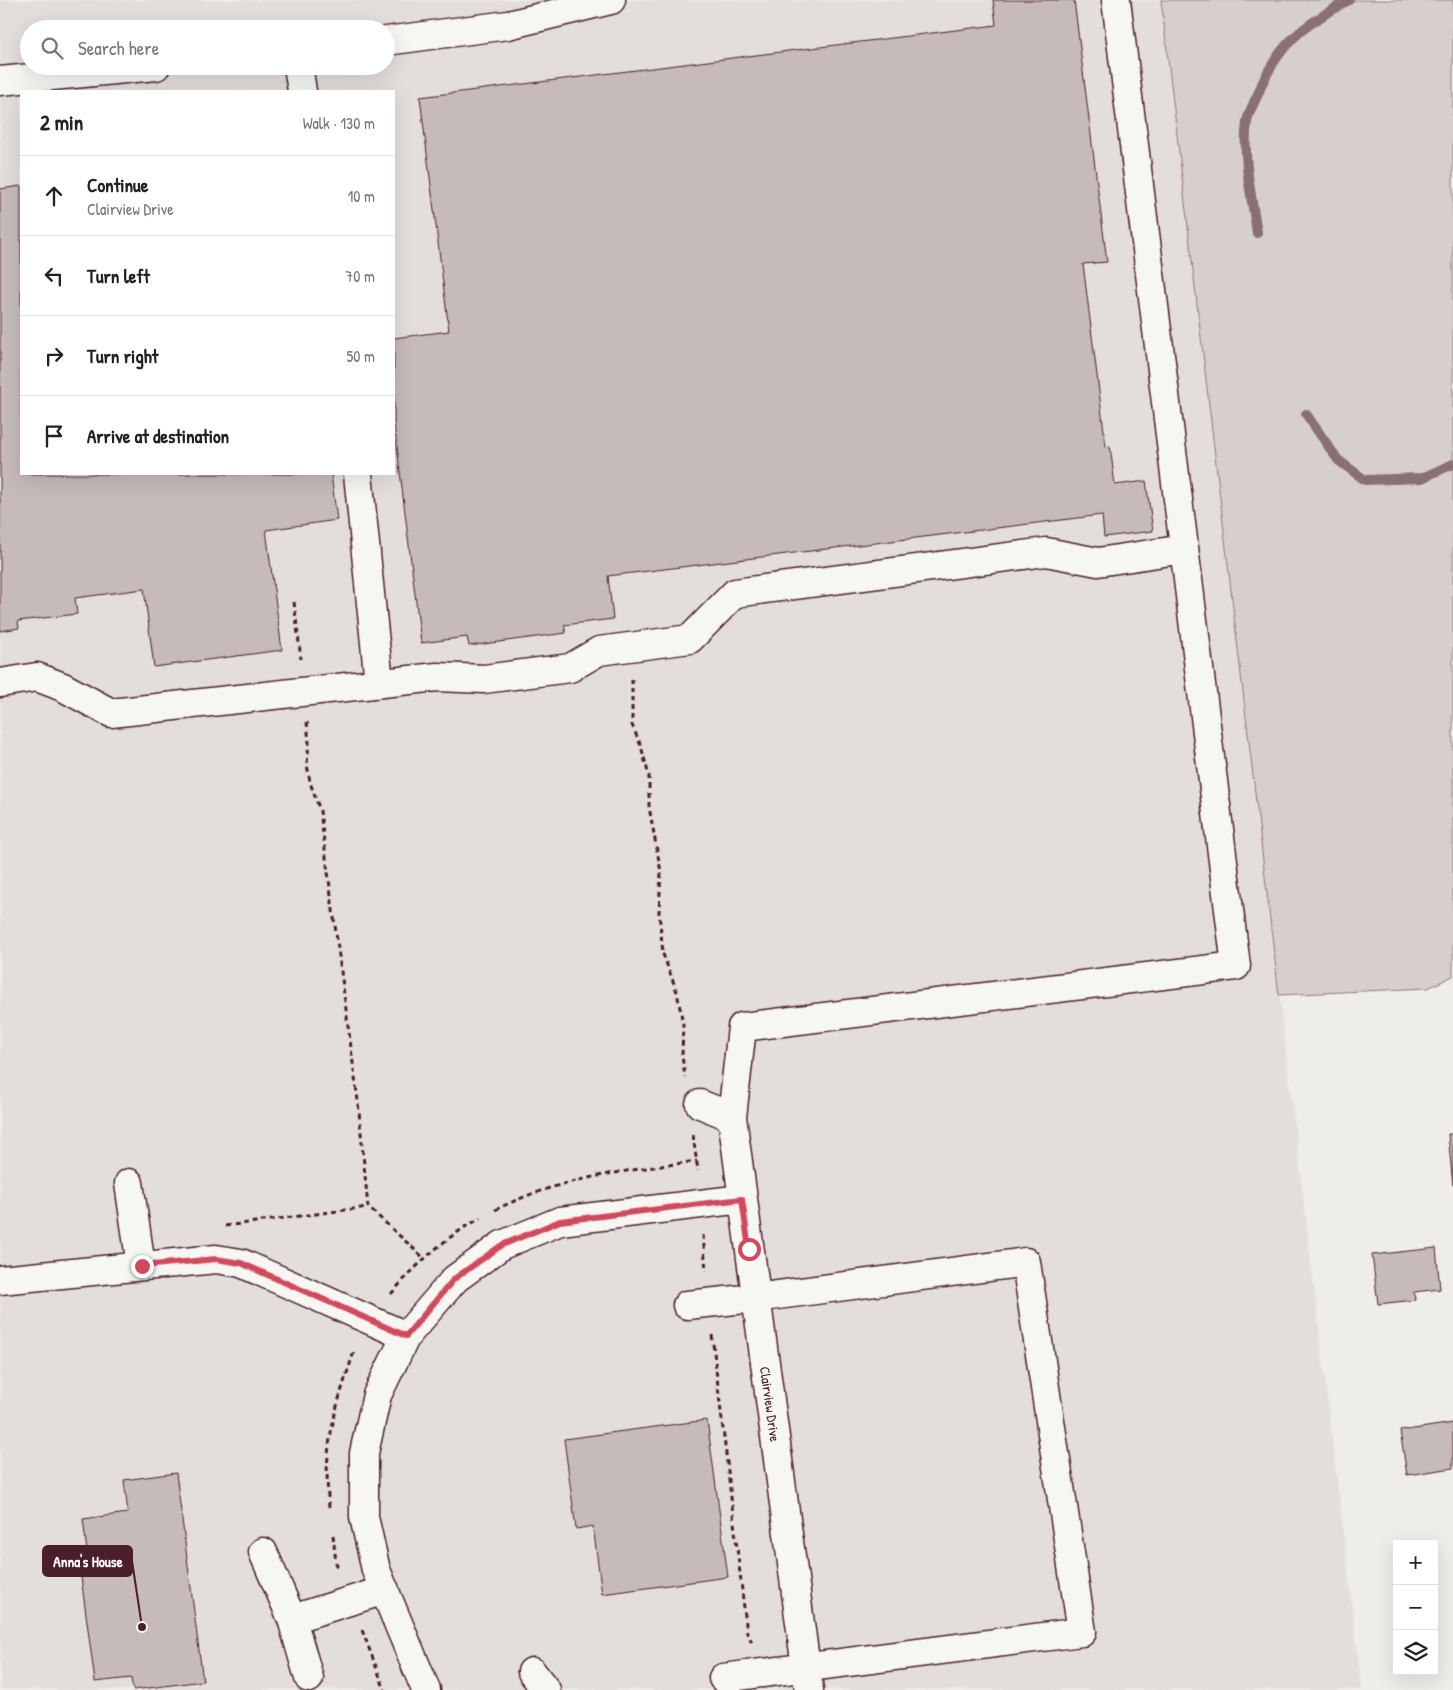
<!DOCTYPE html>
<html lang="en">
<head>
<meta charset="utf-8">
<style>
	:root { --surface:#fff; --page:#f2f2f2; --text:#222; --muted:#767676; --line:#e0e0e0 }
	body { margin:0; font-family:"Patrick Hand",sans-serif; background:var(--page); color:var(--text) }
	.controls { position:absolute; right:15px; bottom:15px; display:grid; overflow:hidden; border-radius:0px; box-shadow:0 5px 20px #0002 }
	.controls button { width:45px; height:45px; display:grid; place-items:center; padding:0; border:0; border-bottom:1px solid var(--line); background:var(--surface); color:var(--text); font:25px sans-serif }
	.stop { position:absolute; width:15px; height:15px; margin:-11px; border:4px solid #d1495b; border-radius:50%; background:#fff }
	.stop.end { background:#d1495b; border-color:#fff; box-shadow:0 1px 5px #0008 }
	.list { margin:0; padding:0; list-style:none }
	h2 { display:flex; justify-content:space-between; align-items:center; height:65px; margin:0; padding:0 20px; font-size:21px }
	h2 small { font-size:16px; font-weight:400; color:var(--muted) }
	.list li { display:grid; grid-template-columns:32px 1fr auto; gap:15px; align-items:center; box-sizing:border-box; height:80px; padding:0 20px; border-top:1px solid var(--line) }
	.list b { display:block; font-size:19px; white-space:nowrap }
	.list p { margin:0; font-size:16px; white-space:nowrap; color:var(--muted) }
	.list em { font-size:16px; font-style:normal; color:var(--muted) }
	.icon { flex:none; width:28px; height:28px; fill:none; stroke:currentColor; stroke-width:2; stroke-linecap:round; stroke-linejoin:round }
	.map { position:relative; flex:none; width:1453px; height:1690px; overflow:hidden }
	.search { position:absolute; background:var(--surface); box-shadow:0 5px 20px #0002; left:20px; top:20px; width:375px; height:55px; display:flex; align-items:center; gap:12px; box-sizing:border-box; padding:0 18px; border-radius:28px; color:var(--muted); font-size:19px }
	.panel { position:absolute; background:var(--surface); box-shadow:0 5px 20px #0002; left:20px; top:90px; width:375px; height:385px; border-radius:0px }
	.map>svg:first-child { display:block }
</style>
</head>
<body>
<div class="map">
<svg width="1453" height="1690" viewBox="0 0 1453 1690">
	<rect width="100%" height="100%" fill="#efedea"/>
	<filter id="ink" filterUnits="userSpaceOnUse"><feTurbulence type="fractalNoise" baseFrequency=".02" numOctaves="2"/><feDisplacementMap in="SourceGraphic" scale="10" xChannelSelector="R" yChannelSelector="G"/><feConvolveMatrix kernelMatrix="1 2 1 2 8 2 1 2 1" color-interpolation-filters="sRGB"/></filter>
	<g filter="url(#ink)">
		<path fill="#e3dedc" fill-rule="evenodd" d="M0,0H1161L1362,1690H0ZM29,29H386V66H29ZM21,91H394V474H21Z"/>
		<path fill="#d7cfce" stroke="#90777c" d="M1161,0H1453V976L1428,988L1279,995Z"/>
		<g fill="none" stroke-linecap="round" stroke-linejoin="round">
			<path stroke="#8a6f74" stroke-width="10" d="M1257,233C1252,197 1242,158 1247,122C1248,113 1254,103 1258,94C1277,44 1304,25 1349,0
				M1306,414L1338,460L1365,480L1422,478L1453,464"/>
		</g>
		<path fill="#c6babb" stroke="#4a1f2b" d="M993,0H1074L1107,262L1083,264L1106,447L1110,446L1115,485L1146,481L1153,531L1104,537L1102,515L608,576L613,619L564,625L566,633L469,646L467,637L421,643L394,423V338L449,331L420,97L996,25Z
			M21,186V474H331L337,520L266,530L282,650L154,667L144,589L75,598L77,614L18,621L19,628L0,631V189Z
			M1448,1134H1453V1185L1452,1176Z
			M1436,1248L1440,1289L1414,1292L1415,1300L1378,1304L1372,1255Z
			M707,1420L728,1577L602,1594L593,1526L576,1529L564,1439Z
			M1453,1423V1468L1407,1475L1400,1431Z
			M176,1473L203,1681L133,1690L131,1678L95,1682L81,1577L90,1576L83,1519L128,1513L124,1480Z"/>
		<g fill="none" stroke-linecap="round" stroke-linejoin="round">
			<defs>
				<path id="minor" d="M386,41L508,25L611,0
					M298,66L302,91
					M0,81L156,66
					M358,474L379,683
					M0,683L37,677L63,687L111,713L437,677L484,679L570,668L599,651L690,639L735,593L1046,552L1098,562L1184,549
					M700,1104L732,1117
					M129,1183L141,1266
					M0,1280L216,1259L241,1263L406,1336
					M687,1305L755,1298L1026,1262L1082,1632L723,1678
					M263,1552L292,1619
					M532,1672L546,1690
					M309,1678L292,1619L385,1590
					M426,1690L376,1570L364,1517V1453L377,1395L406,1336L455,1279L502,1245L560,1221L742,1199
					M809,1690L732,1117L742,1027L1236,966L1116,0"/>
			</defs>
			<use href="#minor" stroke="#4a1f2b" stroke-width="31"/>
			<path stroke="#4a1f2b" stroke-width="3" stroke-dasharray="5 4" stroke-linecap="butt" d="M294,602L301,659
				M632,679V725L641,746L649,776V807L661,872L659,912L663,954L677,992L683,1024L682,1056L685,1077
				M307,722L309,743L307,764L310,782L320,811L358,1101L368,1207L425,1259
				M693,1135L698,1171
				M495,1210C560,1177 626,1171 697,1161
				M225,1226L368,1207
				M703,1235L706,1271
				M391,1294C417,1264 446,1236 481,1218
				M712,1335L747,1633L752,1642
				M329,1507C322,1445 336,1406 355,1349
				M333,1535L336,1563L339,1570
				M362,1630L385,1690"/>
			<use href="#minor" stroke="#f6f6f2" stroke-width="28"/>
		</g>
	</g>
	<g fill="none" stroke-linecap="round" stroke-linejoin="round" filter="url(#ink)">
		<path stroke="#d1495b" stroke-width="6" d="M142,1266L216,1259L241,1263L406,1336L454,1279L502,1245L560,1221L742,1199L749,1249"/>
	</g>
	<g text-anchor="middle" stroke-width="4" stroke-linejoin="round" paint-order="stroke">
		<g font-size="14" fill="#4a1f2b" stroke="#f6f6f2">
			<text transform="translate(770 1404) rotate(82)" y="5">Clairview Drive</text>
		</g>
	</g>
	<path fill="none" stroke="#4a1f2b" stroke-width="2" d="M142 1627L132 1561"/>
	<circle fill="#4a1f2b" stroke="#f6f6f2" stroke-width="2" cx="142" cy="1627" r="5"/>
	<rect fill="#4a1f2b" stroke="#4a1f2b" stroke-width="2" x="43" y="1546" width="89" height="30" rx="5"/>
	<g font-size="15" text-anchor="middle" font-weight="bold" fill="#fff">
		<text x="88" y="1567">Anna's House</text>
	</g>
</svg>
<div class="controls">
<button>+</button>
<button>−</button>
<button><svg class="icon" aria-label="layers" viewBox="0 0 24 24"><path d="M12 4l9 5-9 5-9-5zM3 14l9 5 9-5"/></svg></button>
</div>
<div class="stop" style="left:749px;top:1249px"></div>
<div class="stop end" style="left:142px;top:1266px"></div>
<div class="search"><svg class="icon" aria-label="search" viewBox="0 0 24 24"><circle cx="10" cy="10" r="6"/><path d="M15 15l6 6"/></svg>Search here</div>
<section class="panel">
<h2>2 min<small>Walk · 130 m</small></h2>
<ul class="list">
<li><svg class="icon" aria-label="ahead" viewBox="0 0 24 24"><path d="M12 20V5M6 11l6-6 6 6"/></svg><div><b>Continue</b><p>Clairview Drive</p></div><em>10 m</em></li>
<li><svg class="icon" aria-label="left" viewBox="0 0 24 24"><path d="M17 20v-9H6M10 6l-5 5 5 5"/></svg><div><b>Turn left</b></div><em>70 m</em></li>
<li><svg class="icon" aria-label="right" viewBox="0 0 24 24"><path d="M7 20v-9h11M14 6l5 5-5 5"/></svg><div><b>Turn right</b></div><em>50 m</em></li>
<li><svg class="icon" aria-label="arrive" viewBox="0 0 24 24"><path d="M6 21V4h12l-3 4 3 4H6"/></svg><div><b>Arrive at destination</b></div></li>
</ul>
</section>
</div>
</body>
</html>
